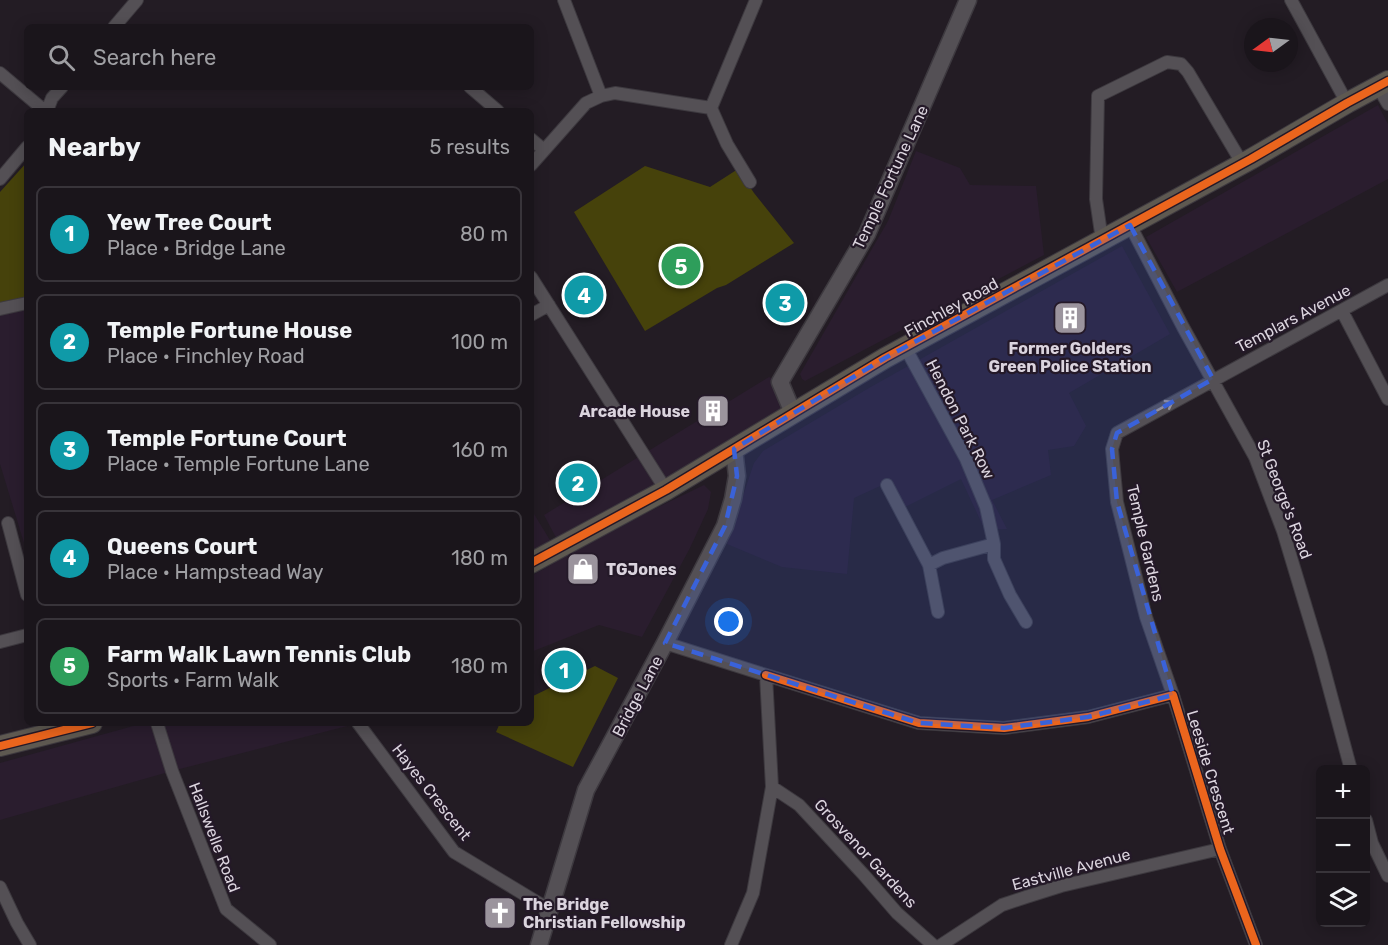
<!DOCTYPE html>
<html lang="en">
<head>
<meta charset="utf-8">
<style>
	:root { --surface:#1a151b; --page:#272228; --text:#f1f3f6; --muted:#9f9fa3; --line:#38343a; --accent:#9b949d }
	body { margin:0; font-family:Rubik,sans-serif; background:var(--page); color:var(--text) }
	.controls { position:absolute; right:18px; bottom:18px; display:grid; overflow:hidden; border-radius:9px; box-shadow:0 3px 15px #0003 }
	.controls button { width:54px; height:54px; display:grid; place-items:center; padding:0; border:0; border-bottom:2px solid var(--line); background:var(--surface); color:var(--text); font:30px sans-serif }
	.compass { position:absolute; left:1244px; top:18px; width:54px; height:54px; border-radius:50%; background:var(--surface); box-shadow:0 3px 15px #0003; rotate:255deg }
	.you { position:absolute; left:729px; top:622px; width:21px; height:21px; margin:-15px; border:4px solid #fff; border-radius:50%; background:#1a73e8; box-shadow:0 0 0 9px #1a73e833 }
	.badge { display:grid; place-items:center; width:39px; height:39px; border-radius:50%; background:var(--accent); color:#fff; font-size:20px; font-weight:700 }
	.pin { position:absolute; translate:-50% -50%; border:3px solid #fff; box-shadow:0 2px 6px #0006 }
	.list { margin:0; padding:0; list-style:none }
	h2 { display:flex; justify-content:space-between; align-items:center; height:78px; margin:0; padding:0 24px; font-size:26px }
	h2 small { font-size:20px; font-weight:400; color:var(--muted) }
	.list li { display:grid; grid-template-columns:39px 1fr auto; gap:18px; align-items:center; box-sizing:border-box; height:96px; margin:0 12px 12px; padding:0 12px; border:2px solid var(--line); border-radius:9px }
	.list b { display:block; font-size:22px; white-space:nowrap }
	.list p { margin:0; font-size:20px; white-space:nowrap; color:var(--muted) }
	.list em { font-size:20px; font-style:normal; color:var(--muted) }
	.icon { flex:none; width:33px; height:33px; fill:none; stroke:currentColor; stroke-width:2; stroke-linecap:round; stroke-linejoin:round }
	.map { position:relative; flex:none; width:1388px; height:945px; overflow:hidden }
	.search { position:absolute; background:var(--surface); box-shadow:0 3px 15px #0003; left:24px; top:24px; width:510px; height:66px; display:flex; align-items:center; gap:15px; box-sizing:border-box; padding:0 21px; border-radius:9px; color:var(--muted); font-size:22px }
	.panel { position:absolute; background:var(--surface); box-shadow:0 3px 15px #0003; left:24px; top:108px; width:510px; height:618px; border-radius:9px }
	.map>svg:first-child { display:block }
</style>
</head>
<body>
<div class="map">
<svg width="1388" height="945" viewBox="0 0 1388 945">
	<rect width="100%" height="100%" fill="#231c24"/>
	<path fill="#2a1d2e" d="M1378,105L1388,124V179L1177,292L1146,237Z
		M916,151L960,168L970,185L1036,186L1044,255L805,381L802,379L800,374L888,221Z
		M1122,246L1170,334L1069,393L1086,426L1074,446L1048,450L1051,475L992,500L1007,529L985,530L961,479L905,507L891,481L854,498L847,574L782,567L727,544L754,463L763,451L869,388Z
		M27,307V559L24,543L0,464V313Z
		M769,377L780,382L793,413L561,547L544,515Z
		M704,485L711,492L708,509L690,548L642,637L599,625L531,652V576L617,527Z
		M531,509L556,550L531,562Z
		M144,723H359L172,771L0,820V763Z"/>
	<path fill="#46420b" d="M27,162V300L0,305V192Z
		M645,166L710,187L738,169L754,193L794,243L726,285L717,288L645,331L574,212Z
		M595,666L618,678L573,767L496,732L500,723H531V697Z"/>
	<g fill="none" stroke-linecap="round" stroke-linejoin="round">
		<defs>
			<path id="street" d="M564,0L601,96
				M1291,0L1347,103
				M114,27L137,0
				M0,73L45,111
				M470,87L498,111
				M1378,87L1388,104
				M711,108L727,144L750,182
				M47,111L52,98L62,87
				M531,139L544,150
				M531,165L586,103L601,96L615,93L711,108L756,0
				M0,179L27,147
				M1130,225L1183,327L1255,457L1283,531L1320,654L1351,770
				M1102,240L1096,199L1098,96L1167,62L1181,64L1188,72L1242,163
				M531,277L666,490
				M0,309L27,303
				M1342,311L1388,399
				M531,315L549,305
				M905,347L966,459L986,507L994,544V559L1010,595L1026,622
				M887,485L929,565L938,612
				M8,523L27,595
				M929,565L943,558L994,544
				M0,642L27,635
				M665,643L766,675L772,787L753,893L731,945
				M766,675L919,723L1004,728L1088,717L1173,695L1220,849L1256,945
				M1173,695L1146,617L1117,502L1112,449L1117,433L1388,285
				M157,723L172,771L226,909L270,945
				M358,723L454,852L550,910
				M772,787L799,805L864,875L897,913L933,945
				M1366,820L1372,843L1388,876
				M0,887L17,923L30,945
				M941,945L1002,905L1026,897L1061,886L1220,849"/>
			<path id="secondary" d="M793,413L780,382L867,234L968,0
				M539,945L586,790L665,643L725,526L733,499L737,476L734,449"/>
			<path id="primary" d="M531,563L666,490L885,358L1251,159L1347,103L1388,81
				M0,746L92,723"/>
		</defs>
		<use href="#street" stroke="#3d393f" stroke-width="14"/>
		<use href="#secondary" stroke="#3d393f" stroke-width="19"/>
		<use href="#primary" stroke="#3d393f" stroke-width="22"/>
		<use href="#street" stroke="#545055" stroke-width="12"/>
		<use href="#secondary" stroke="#545055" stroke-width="16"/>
		<use href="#primary" stroke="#5e5951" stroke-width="20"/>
		<defs>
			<path id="cycleway" d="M531,563L666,490L885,358L1251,159L1347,103L1388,81
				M766,675L919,723L1004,728L1088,717L1173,695L1220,849L1256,945
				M0,746L92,723"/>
		</defs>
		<use href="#cycleway" stroke="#241928" stroke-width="11"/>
		<use href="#cycleway" stroke="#eb651d" stroke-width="8"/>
	</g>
	<defs><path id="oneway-shaft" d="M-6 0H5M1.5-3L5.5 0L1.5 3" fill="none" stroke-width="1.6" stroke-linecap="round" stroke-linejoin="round" transform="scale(1.5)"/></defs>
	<use stroke="#98929a" href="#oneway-shaft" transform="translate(1165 406) rotate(-29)"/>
	<path fill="#3a62d9" fill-opacity="0.2" stroke="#3a62d9" stroke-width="4.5" stroke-dasharray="12 8" stroke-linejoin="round" d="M1130,225L1213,379L1117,433L1112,449L1117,502L1173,695L1088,717L1004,728L919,723L665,643L725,526L737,476L734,449L885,358Z"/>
	<defs>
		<symbol id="building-square" viewBox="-11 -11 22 22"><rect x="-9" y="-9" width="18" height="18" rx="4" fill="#9b949d" stroke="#241928"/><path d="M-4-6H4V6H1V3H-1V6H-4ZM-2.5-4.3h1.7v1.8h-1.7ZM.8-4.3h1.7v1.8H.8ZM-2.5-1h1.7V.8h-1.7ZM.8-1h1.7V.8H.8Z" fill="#fff"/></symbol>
		<symbol id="shop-square" viewBox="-11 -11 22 22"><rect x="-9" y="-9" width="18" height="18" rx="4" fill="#9b949d" stroke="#241928"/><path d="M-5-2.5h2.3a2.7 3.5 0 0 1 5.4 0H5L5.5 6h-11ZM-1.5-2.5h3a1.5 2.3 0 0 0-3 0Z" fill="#fff"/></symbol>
		<symbol id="church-square" viewBox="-11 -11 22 22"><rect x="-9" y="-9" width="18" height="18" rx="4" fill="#9b949d" stroke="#241928"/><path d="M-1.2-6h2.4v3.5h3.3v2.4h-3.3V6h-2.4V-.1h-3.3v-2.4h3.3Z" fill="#fff"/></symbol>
	</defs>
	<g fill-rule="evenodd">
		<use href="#building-square" x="1051" y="299" width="38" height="38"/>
		<use href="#building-square" x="694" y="392" width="38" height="38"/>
		<use href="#shop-square" x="564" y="550" width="38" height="38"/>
		<use href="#church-square" x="481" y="894" width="38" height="38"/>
	</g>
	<g text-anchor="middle" stroke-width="4.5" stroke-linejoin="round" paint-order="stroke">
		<g font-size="16" fill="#dbd4de" stroke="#241928">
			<text transform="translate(890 177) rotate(-65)" y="6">Temple Fortune Lane</text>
			<text transform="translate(951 307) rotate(-29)" y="6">Finchley Road</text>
			<text transform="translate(1293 318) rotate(-28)" y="6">Templars Avenue</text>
			<text transform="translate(961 419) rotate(63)" y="6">Hendon Park Row</text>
			<text transform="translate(1285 499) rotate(69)" y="6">St George's Road</text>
			<text transform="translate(1146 543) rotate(77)" y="6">Temple Gardens</text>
			<text transform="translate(637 696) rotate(-62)" y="6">Bridge Lane</text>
			<text transform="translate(1211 772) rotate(73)" y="6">Leeside Crescent</text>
			<text transform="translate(432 792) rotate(52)" y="6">Hayes Crescent</text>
			<text transform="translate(215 837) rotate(69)" y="6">Hallswelle Road</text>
			<text transform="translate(866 853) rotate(47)" y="6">Grosvenor Gardens</text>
			<text transform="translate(1071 869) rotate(-15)" y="6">Eastville Avenue</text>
		</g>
		<g font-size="16" font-weight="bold" fill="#dbd4de" stroke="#241928" text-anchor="start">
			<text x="1070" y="354" text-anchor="middle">Former Golders<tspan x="1070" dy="18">Green Police Station</tspan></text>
			<text x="690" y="417" text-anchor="end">Arcade House</text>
			<text x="606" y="575">TGJones</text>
			<text x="523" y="910">The Bridge<tspan x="523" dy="18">Christian Fellowship</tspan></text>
		</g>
	</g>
</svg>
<div class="controls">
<button>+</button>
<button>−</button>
<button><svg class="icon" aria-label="layers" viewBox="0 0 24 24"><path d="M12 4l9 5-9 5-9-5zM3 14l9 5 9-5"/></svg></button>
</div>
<svg class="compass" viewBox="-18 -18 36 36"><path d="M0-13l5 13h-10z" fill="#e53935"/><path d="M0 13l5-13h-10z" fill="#9f9fa3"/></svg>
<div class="you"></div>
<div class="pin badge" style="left:564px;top:670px;background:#0f9aa8">1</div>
<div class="pin badge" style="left:578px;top:483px;background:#0f9aa8">2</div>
<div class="pin badge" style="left:785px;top:303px;background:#0f9aa8">3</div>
<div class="pin badge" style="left:584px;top:295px;background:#0f9aa8">4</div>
<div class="pin badge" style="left:681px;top:266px;background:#2e9e5b">5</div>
<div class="search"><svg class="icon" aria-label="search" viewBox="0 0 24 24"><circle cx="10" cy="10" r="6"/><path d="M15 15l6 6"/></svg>Search here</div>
<section class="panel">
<h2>Nearby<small>5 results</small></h2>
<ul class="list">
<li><span class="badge" style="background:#0f9aa8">1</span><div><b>Yew Tree Court</b><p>Place · Bridge Lane</p></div><em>80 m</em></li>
<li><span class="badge" style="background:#0f9aa8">2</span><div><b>Temple Fortune House</b><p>Place · Finchley Road</p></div><em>100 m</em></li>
<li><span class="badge" style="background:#0f9aa8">3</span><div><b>Temple Fortune Court</b><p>Place · Temple Fortune Lane</p></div><em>160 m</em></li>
<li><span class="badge" style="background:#0f9aa8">4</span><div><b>Queens Court</b><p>Place · Hampstead Way</p></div><em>180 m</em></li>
<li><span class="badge" style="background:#2e9e5b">5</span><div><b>Farm Walk Lawn Tennis Club</b><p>Sports · Farm Walk</p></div><em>180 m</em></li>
</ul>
</section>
</div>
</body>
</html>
